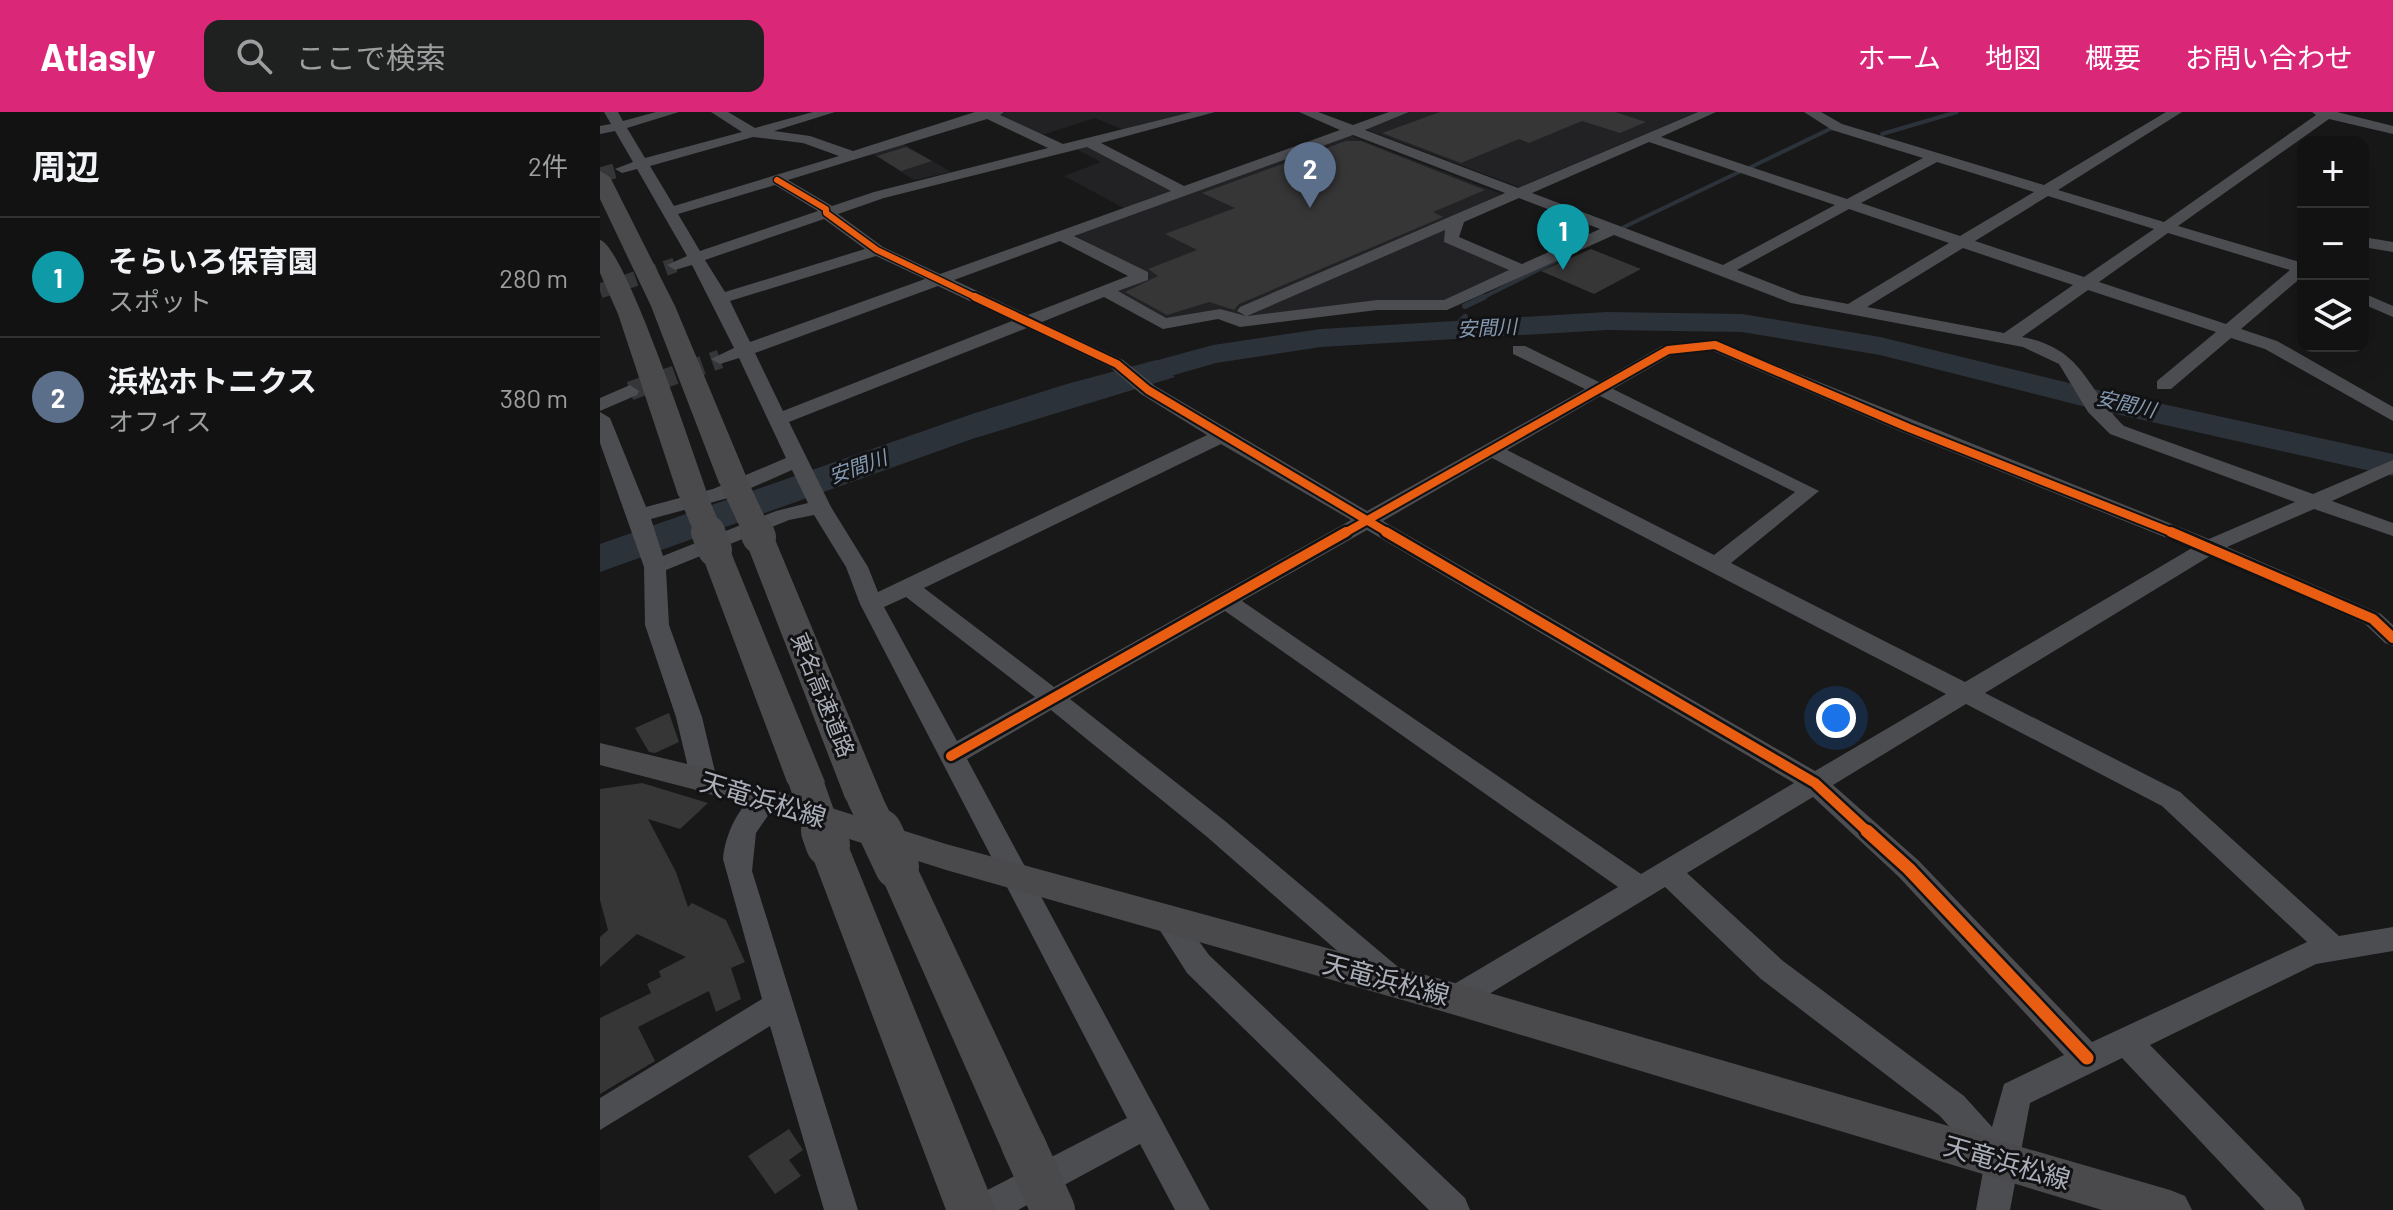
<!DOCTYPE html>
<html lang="ja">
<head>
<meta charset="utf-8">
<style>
	:root { --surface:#121212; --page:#1f2020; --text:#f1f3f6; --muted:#9c9e9f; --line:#313232; --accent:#db2777 }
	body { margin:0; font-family:Barlow,"Noto Sans JP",sans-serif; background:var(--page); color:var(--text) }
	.controls { position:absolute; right:24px; top:24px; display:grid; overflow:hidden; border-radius:16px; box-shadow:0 8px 32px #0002 }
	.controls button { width:72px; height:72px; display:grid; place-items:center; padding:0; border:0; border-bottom:2px solid var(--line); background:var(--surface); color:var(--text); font:40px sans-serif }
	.you { position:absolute; left:1236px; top:606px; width:28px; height:28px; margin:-20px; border:6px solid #fff; border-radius:50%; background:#1a73e8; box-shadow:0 0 0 12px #1a73e833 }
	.badge { display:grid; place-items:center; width:52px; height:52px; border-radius:50%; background:var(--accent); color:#fff; font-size:26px; font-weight:700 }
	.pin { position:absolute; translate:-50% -66px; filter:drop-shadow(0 2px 4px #0008) }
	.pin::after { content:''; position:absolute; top:42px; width:28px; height:24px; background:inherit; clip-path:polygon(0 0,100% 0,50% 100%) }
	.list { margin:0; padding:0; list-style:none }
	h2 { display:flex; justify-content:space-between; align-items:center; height:104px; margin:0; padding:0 32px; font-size:34px }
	h2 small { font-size:26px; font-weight:400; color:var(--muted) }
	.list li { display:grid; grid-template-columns:52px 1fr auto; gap:24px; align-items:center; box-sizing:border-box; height:120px; padding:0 32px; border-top:2px solid var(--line) }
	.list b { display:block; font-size:30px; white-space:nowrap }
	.list p { margin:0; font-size:26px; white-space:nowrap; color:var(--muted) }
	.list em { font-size:26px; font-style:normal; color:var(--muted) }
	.icon { flex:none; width:44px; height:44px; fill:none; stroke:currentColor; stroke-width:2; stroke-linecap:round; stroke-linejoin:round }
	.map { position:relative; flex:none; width:1793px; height:1098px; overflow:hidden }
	header { display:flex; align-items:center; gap:48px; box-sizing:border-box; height:112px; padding:0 40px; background:var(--accent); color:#fff }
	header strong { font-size:38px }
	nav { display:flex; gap:44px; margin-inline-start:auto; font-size:28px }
	.search { width:560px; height:72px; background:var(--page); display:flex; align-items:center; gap:20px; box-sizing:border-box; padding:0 28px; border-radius:16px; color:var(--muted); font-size:30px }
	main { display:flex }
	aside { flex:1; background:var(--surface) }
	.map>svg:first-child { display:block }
</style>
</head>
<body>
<header>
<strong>Atlasly</strong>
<div class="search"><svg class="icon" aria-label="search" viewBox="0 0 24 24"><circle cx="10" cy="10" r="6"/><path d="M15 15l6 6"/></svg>ここで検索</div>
<nav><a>ホーム</a><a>地図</a><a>概要</a><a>お問い合わせ</a></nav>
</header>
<main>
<aside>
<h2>周辺<small>2件</small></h2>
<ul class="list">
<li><span class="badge" style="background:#0f9aa8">1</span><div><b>そらいろ保育園</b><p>スポット</p></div><em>280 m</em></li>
<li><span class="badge" style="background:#5c6f8a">2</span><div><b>浜松ホトニクス</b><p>オフィス</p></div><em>380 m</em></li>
</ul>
</aside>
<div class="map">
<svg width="1793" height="1098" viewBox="0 0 1793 1098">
	<rect width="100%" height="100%" fill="#181818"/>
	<path fill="#222224" d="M406,0H589L591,1L524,18L495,6L439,24L395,3Z
		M810,0H1097L919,75L765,17Z
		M749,23L901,82L851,105L844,130L911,158L847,189L641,207L620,198L567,208L513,179L548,163L474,123L533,101L464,64L501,50L474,36L496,31L593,80Z
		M302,31L351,60L314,68L269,40Z"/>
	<path fill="#2c323a" d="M556,248L575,265L372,327L0,460V432L372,302L467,272Z"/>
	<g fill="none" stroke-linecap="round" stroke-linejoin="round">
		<path stroke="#2c323a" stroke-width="4" d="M1282,22L1357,0
			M1149,56L1232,16L1238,17
			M1024,115L1139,60
			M880,187L960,147"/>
		<path stroke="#2c323a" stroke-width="6" d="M865,194L884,185
			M853,218L865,205"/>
		<path fill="#2c323a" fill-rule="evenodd" d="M1007,200L1142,202L1280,225L1498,278L1793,342V364L1498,298L1280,243L1142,220L1007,218L721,235L616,251L508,282L496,279L492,272L496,265L613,233L721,217Z"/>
	</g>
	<path fill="#363637" d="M840,0H1015L1046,10L1020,21L982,9L929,31L919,27L861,51L782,21Z
		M746,29H761L885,78L833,100L843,105L639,192L634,198L609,190L567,203L525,180L558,164L548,157L597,138L565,122L635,96L602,81Z
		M306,35L332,49L301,59L277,44Z
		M991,137L1041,157L994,182L941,159Z
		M69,601L79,630L55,641L49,640L35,616Z
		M42,671L108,691L80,717L48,707L76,760L88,795L92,791L126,808L145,850L131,856L141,887L116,900L109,879L38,915L55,949L0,982V906L51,881L47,872L61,865L59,859L86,845L37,822L0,855V825L8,818L0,788V677Z
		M189,1017L203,1038L189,1048L201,1064L175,1082L148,1044Z"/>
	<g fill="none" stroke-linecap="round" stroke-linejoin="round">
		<path stroke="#353638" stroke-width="15" stroke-dasharray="15 8" stroke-linecap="butt" d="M0,63L22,57
			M0,179L75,153"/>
		<path stroke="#353638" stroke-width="19" stroke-dasharray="19 10" stroke-linecap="butt" d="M30,279L120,247"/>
		<path fill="#4c4d51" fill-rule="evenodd" d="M4,0H18L23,9L56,0H79L27,16L45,46L142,20L111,0H128L155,16L213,0H235L174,19L210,24L253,39L375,0H404L400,3L463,32L592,0H615L501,31L584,74L740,18L699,0H718L753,13L789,0H809L765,18L918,76L1098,0H1116L1061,25L1247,87L1323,46L1232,18L1204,0H1221L1242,12L1444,73L1566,0H1582L1458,78L1564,110L1716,3L1712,0H1737L1793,14V22L1729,7L1578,114L1703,151V164L1641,217L1677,229L1793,295V309L1665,237L1631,226L1571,277H1557V269L1616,220L1488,178L1422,225C1484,237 1484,274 1524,314L1713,382L1793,348V361L1732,389L1793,411V424L1714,397L1627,435L1781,502L1793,513V534L1785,531L1765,512L1610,444L1385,581L1580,680L1739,824L1793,815V839L1716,852L1550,933L1700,1086L1705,1098H1665L1522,946L1430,991L1410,1098H1376L1384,1054L1340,1004L1161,867L1065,775L866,896L855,900L844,896L840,887L844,878L1018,775L625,499L470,587L625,709L804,860L808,869L804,878L793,881L782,878L606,724L451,598L367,647L610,1098H575L540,1032L418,1098H367L372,1086L527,1006L260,492L246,455L214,403L189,408L66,458L69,513L102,605L117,668L113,675H95L91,668L76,605L45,513L44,455L0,331V300L10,306L46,395L113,377L186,346L139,246L120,252L111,247L134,236L92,153L75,158L67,153L87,144L37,57L22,61L15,57L33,50L15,19L0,22V14L11,12ZM387,7L448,36L274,80L232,94L188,68ZM753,23L905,81L640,195L637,199L646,204L620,197L566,206L518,179L548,168V160L474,124ZM153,25L203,31L239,44L74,94L50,54ZM1049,30L1235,93L1123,153L932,81ZM487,35L571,79L340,162L283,135L238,102L284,86ZM1337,50L1434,80L1360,124L1261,91ZM175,73L218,99L100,139L78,102ZM1448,84L1554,117L1484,165L1375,129ZM919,86L1000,117L922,152L859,125L864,110ZM1249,97L1349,131L1248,192L1201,183L1137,158ZM224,107L265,137L125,180L105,148ZM845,118L844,130L909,158L844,188H777L647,204ZM1568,121L1690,158L1626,212L1499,170ZM1014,123L1191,191L1423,235L1459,252L1488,300L1510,322L1695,390L1609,427L1115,228L1062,234L999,270L925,234H913V242L985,277L767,399L555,274L523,248L442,210L504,185L563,217L618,207L640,215L777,198H847ZM460,129L528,164L428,203L354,168ZM1363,136L1473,173L1404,221L1267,195ZM276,144L325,167L150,230L130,189ZM338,174L412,209L183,299L155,241ZM427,216L511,256L541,282L607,323L278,480L268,455L231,395L189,310ZM1113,239L1302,320L1592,436L1365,570L1131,451L1219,379L1013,277L1072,243ZM1000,284L1195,380L1114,443L907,338ZM621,332L751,408L454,575L324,476ZM892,346L1346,582L1215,659L783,409ZM192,358L208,391L176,399L63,444L51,407L128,386ZM767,418L1194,671L1041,762L642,489ZM306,485L435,585L357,629L284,495ZM1366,592L1562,694L1707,830L1492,930L1319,749L1233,673ZM1213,685L1299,765L1464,943L1404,972L1392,1015L1364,984L1183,849L1087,761Z
			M1763,125L1793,130V140L1763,135Z
			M1763,181L1793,194V205L1763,192Z
			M30,273L39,279L37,283L0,299V286Z
			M165,679L174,682L178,689L156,721L152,759L258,1098H224L170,914L0,1018V986L162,887L123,747C125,723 140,687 165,679Z
			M566,795L576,798L609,843L865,1086L870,1098H829L587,861L552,806L556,798Z"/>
		<path fill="#4a4a4d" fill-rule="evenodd" d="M0,631L104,656L346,732L855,871L1570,1078L1585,1084L1592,1098H1502L855,903L346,758L100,679L0,653Z"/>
		<path fill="#4a4a4d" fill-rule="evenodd" d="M0,59L10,65L75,194L149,371L144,377H124L119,371L51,194L0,87Z
			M0,128C25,134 95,347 108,383L103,389H83L78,383L18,202L0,161Z
			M159,416L170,419L174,425L283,686L277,696L264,700L251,696L245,686L144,425L148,419Z
			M115,429L126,431L130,438L225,670L219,679L206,683L193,679L187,670L100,438L104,431Z
			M228,718L242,723L248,733L396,1098H346L208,733L214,723Z
			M297,740L311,744L317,755L440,1017L447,1032L440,1047L423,1054L406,1047L277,755L283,744Z"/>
		<path stroke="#4a4a4d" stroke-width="27" d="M134,371L158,422
			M93,383L109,422"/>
		<path stroke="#4a4a4d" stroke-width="34" d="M108,420L115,438
			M157,420L159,425
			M206,670L224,721
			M264,686L281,721"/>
		<path stroke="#4a4a4d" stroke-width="44" d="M223,719L228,733
			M280,719L297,755
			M423,1032L453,1098"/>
		<defs>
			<path id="cycleway-far3" d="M177,68L226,97V101L277,138L379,187"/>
			<path id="cycleway-far2" d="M375,185L517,252L548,278L790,422
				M743,422L1068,238L1115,233L1309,316L1576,422"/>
			<path id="cycleway-far1" d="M786,420L1215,671L1269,721
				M1571,420L1773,507L1793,526
				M351,644L746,420"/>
			<path id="cycleway" d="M1267,719L1309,757L1487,946"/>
		</defs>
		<use href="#cycleway-far3" stroke="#121214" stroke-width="9"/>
		<use href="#cycleway-far2" stroke="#121214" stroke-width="12"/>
		<use href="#cycleway-far1" stroke="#121214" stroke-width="15"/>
		<use href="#cycleway" stroke="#121214" stroke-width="18"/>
		<use href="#cycleway-far3" stroke="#e95d12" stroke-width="6"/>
		<use href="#cycleway-far2" stroke="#e95d12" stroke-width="8"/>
		<use href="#cycleway-far1" stroke="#e95d12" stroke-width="10"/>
		<use href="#cycleway" stroke="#e95d12" stroke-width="13"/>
	</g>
	<g text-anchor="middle" stroke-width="6" stroke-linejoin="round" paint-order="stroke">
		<g font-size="20" font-style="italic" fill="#8399b1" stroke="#121214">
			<text transform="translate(887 216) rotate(-3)" y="7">安間川</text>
			<text transform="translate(1526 292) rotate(13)" y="7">安間川</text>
			<text transform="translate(258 355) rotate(-20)" y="7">安間川</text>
		</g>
		<g font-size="22" fill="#aaaeb8" stroke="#121214">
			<text transform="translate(223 583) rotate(68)" y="8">東名高速道路</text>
		</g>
		<g font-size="26" fill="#aaaeb8" stroke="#121214">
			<text transform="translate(163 688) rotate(17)" y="9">天竜浜松線</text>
			<text transform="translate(786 868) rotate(15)" y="9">天竜浜松線</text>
			<text transform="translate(1407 1051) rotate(16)" y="9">天竜浜松線</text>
		</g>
	</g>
</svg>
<div class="controls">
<button>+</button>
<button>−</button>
<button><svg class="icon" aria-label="layers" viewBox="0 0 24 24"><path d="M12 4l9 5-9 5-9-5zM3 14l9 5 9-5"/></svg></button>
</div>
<div class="you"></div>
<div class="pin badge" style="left:963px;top:158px;background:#0f9aa8">1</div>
<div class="pin badge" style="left:710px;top:96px;background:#5c6f8a">2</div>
</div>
</main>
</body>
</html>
